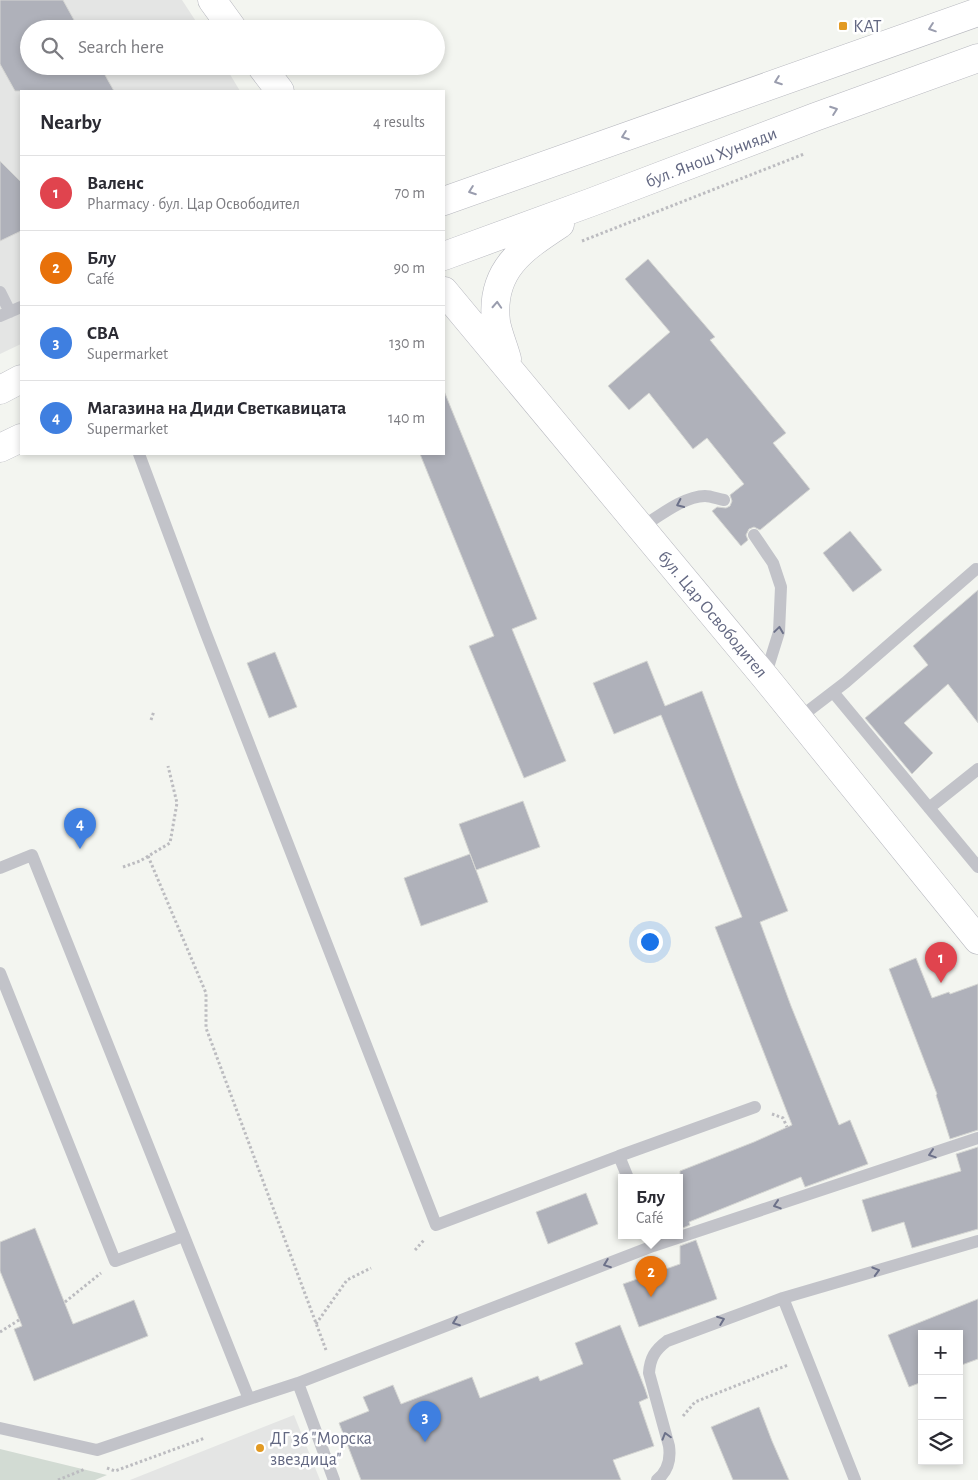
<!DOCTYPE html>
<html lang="en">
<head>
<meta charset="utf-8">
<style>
	:root { --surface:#fff; --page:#f2f2f3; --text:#2b2b33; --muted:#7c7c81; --line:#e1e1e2; --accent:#2563eb }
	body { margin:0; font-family:"Alegreya Sans",sans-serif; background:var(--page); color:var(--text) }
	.controls { position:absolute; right:15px; bottom:15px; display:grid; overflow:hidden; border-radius:0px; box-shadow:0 2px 8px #0003 }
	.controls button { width:45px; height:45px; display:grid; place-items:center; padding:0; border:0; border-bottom:1px solid var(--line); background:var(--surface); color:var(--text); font:25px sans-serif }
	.you { position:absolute; left:649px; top:941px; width:18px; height:18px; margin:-12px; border:4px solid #fff; border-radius:50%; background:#1a73e8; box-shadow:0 0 0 8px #1a73e833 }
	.badge { display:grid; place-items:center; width:32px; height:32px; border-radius:50%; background:var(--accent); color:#fff; font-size:16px; font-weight:700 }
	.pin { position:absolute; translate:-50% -41px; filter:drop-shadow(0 1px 2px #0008) }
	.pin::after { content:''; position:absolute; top:26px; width:18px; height:15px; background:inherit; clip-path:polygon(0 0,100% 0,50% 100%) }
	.popup { position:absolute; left:618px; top:1174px; width:65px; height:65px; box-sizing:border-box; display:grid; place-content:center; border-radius:0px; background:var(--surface); filter:drop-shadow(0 1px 4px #0005); font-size:16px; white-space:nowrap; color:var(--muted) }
	.popup b { font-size:19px; color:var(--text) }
	.popup::after { content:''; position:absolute; left:50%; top:100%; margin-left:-10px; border:10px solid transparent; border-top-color:var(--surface) }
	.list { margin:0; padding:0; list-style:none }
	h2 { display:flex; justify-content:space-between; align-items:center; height:65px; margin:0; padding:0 20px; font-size:21px }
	h2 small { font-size:16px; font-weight:400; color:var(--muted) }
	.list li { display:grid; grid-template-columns:32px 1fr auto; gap:15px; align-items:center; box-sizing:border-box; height:75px; padding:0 20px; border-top:1px solid var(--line) }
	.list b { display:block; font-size:19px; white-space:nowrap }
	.list p { margin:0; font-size:16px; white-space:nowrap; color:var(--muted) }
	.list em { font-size:16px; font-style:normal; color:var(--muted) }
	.icon { flex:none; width:28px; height:28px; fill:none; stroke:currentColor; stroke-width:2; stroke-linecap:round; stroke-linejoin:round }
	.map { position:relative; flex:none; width:978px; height:1480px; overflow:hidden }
	.search { position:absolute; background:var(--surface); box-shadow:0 2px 8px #0003; left:20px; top:20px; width:425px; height:55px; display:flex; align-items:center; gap:12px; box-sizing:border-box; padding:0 18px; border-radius:28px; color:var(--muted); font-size:19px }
	.panel { position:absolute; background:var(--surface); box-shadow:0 2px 8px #0003; left:20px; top:90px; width:425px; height:365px; border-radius:0px }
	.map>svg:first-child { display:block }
</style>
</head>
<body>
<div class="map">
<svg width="978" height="1480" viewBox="0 0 978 1480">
	<rect width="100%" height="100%" fill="#f3f5f0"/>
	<path fill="#e4e5e4" d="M0,0H182L201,29H29V66H225L240,91H21V344L0,354Z
		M294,1415L320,1480H130Z"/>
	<path fill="#d2dbd3" d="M0,1449L107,1475L95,1480H0Z"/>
	<path fill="#afb1ba" stroke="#d5d6d3" d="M0,0H63L79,29H29V66H100L114,91H15L0,64Z
		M0,161L21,182V231L0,241Z
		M648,259L715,337L710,340L786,433L773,443L810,489L760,530L754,527L749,529L746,535L748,540L741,546L712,511L717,507L726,508L730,506L732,501L730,495L744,484L707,438L693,449L649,393L629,410L608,386L670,332L625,279Z
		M444,391L537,619L512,629L566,761L524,778L469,646L494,636L420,454H444Z
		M850,531L882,570L853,592L823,553Z
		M978,590V723L948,684L904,723L933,753L912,774L865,718L928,665L913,646Z
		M275,652L297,707L269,718L247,663Z
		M647,661L665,706L702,691L738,786L788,911L760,922L791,1006L839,1125L850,1120L868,1164L805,1187L801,1177L689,1222L690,1225L680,1229V1171L754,1142L792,1125L715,927L742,917L661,715L614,734L593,683Z
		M523,801L540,847L476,870L459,824Z
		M470,854L488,902L421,926L404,878Z
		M916,958L932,998L949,992L950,994L978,984V1130L950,1139L936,1095L937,1094L889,969Z
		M978,1147V1229L912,1248L904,1222L872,1232L862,1200L961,1171L956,1154Z
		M586,1193L598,1224L548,1244L536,1212Z
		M35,1228L73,1324L134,1300L148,1336L34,1381L14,1329L22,1326L0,1271V1242Z
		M696,1240L717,1299L639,1327L623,1284L680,1264V1246Z
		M978,1299V1359L959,1366V1334H922V1382L909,1387L888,1335Z
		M620,1325L645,1389L648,1398L639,1402L654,1446L613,1460L621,1480H361L339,1423L369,1411L363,1397L393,1385L401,1404L472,1377L480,1398L538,1376L540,1381L583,1364L575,1343Z
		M759,1407L772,1441L789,1480H733L711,1427Z"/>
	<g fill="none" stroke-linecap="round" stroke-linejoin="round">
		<defs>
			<path id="secondary" d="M212,0L233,29
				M261,66L280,91
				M444,201L978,12
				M444,256L592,202L815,117L978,58
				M444,291L765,677L978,940
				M507,359C504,347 498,334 496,322C490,270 522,249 560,224
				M0,390L21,379
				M0,448L21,438"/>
		</defs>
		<use href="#secondary" stroke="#b7b8bf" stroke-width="29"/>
		<path stroke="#bcbcc0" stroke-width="3" stroke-dasharray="2.5 2.5" stroke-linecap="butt" d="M582,241L804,154
			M151,720L154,711
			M148,856L206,993V1028L326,1350
			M123,867L140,861L170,843L177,803L168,766
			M772,1114L783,1118L787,1127
			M415,1250L425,1239
			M65,1302L101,1273
			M316,1324L347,1280L371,1268
			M0,1332L19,1320
			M683,1416L695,1402L788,1365
			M107,1468L115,1471L205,1438
			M58,1480L85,1469"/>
		<path stroke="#c2c3c9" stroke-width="12" d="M0,292L10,312
			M0,316L21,307
			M139,454L205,631L436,1225L619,1156L628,1178
			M640,528C658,517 684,496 705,496C711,496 718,499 724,500
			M754,535L773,563L781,587L779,632L765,677
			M833,692L978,867
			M799,718L846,682L976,569
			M929,808L978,769
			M0,868L32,855L249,1399L298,1383L334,1480
			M0,973L115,1261L183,1236
			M619,1156L755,1107
			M783,1298L855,1480
			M298,1383L653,1246L978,1138
			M0,1428L97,1450L249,1399
			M657,1480C668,1471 671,1460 669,1446L649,1373C650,1358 655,1350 667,1341L783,1298L978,1241"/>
		<use href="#secondary" stroke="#fff" stroke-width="28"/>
	</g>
	<defs><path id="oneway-chevron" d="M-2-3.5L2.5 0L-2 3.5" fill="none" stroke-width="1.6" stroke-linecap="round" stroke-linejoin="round" transform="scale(1.25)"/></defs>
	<g stroke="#9a9dae">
		<use href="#oneway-chevron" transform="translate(932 28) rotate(161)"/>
		<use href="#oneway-chevron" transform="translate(778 81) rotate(160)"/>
		<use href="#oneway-chevron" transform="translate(834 110) rotate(-20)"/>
		<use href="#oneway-chevron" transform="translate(625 136) rotate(160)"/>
		<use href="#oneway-chevron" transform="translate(472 191) rotate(160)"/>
		<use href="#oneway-chevron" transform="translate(497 305) rotate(-87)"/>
	</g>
	<g stroke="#6c7189">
		<use href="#oneway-chevron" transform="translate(680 504) rotate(155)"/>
		<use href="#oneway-chevron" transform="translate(779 630) rotate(-82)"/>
		<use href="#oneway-chevron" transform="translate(932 1154) rotate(162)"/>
		<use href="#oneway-chevron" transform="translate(777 1205) rotate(162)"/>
		<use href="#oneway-chevron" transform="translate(607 1264) rotate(159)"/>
		<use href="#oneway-chevron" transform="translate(876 1271) rotate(-16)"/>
		<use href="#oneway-chevron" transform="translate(721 1320) rotate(-21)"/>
		<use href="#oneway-chevron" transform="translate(456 1322) rotate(159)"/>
		<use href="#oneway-chevron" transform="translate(666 1436) rotate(-106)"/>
	</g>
	<g fill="#e29a23" stroke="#fff" stroke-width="2">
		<rect x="838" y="21" width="10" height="10" rx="2.5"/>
		<circle cx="260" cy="1448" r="5"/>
	</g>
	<g text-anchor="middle" stroke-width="5" stroke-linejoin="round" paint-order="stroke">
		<g font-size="18" fill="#636882" stroke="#fff" text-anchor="start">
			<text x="853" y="32">КАТ</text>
			<text x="270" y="1444">ДГ 36 "Морска<tspan x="270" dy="21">звездица"</tspan></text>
		</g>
		<g font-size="18" fill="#636882" stroke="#fff">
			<text transform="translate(711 157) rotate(-21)" y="6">бул. Янош Хунияди</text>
			<text transform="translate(713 614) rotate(50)" y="6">бул. Цар Освободител</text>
		</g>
	</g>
</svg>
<div class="controls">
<button>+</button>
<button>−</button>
<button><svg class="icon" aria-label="layers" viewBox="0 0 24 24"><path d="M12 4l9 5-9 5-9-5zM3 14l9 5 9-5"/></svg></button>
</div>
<div class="you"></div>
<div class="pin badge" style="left:941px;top:983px;background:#e0444e">1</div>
<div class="pin badge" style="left:651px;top:1297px;background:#e8710a">2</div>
<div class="popup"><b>Блу</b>Café</div>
<div class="pin badge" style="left:425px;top:1442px;background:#3f7fe0">3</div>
<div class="pin badge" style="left:80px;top:849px;background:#3f7fe0">4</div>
<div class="search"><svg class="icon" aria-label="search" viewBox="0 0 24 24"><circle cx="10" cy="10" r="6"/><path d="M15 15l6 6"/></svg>Search here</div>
<section class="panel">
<h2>Nearby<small>4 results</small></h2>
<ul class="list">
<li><span class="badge" style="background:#e0444e">1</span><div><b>Валенс</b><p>Pharmacy · бул. Цар Освободител</p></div><em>70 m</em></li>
<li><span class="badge" style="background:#e8710a">2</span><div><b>Блу</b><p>Café</p></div><em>90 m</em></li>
<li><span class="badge" style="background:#3f7fe0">3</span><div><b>CBA</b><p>Supermarket</p></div><em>130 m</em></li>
<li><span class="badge" style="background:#3f7fe0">4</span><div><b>Магазина на Диди Светкавицата</b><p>Supermarket</p></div><em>140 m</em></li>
</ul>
</section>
</div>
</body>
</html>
